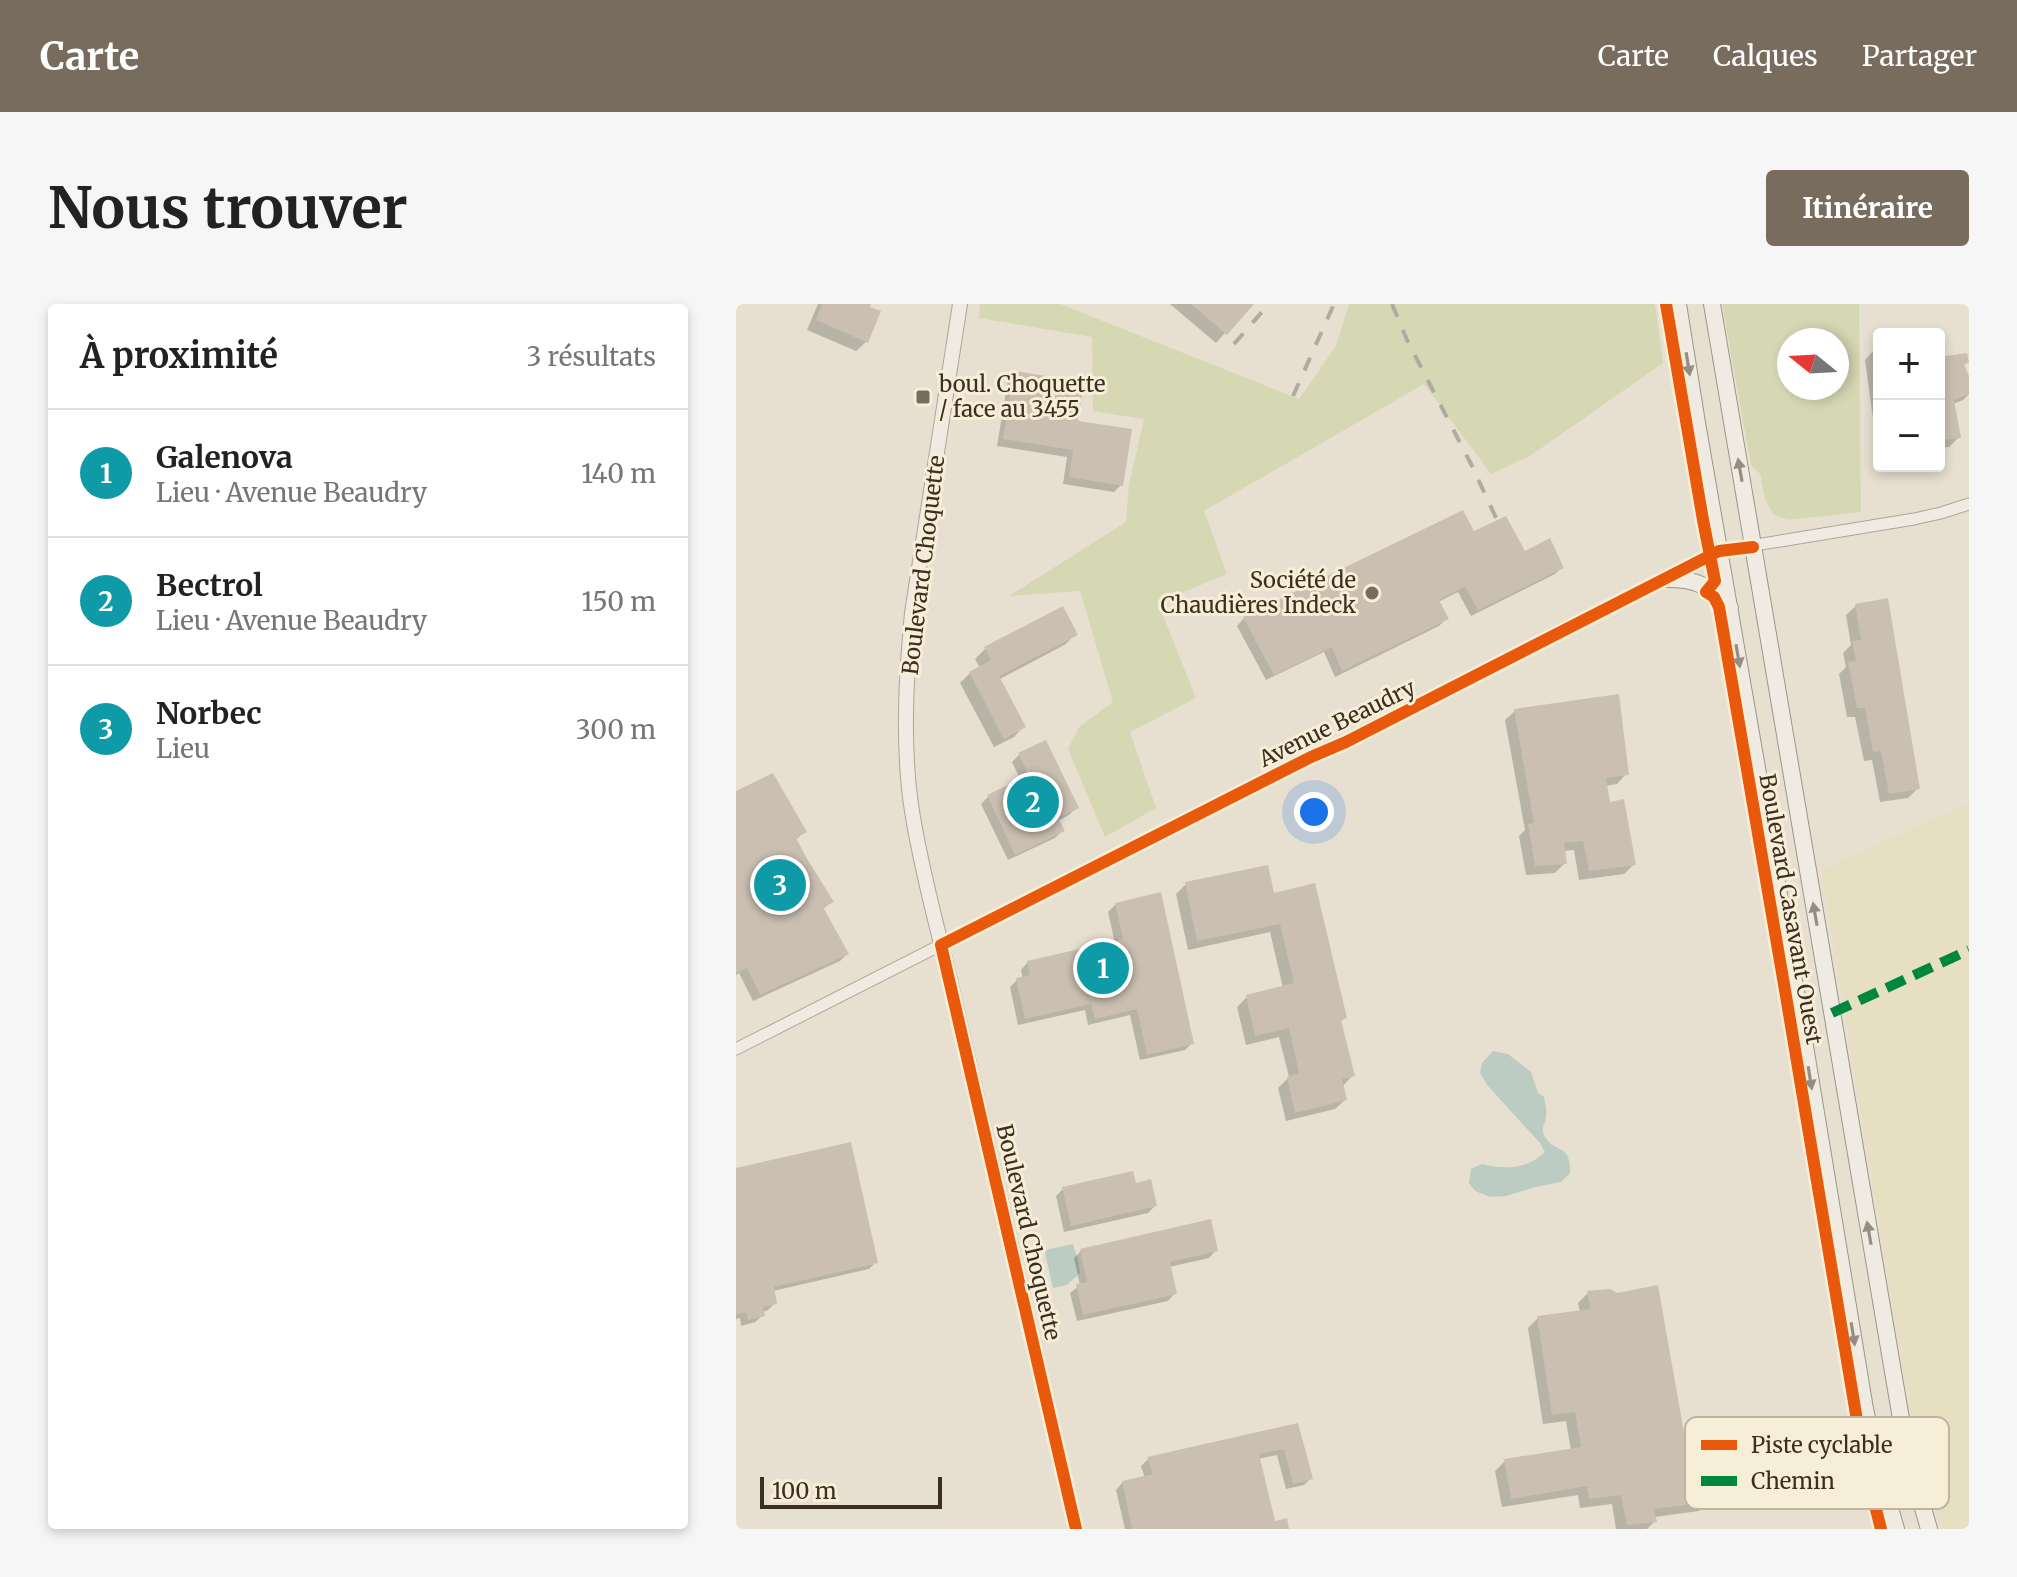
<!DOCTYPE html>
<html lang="fr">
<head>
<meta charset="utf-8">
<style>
	:root { --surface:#fff; --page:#f6f6f6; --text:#222; --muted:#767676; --line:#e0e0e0; --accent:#786c5e }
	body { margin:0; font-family:Merriweather,serif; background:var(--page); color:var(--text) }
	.controls { position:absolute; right:24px; top:24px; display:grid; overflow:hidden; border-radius:8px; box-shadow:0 4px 12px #0003 }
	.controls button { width:72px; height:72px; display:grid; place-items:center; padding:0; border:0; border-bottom:2px solid var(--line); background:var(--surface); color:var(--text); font:40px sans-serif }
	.compass { position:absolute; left:1041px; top:24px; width:72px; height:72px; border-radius:50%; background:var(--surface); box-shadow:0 4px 12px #0003; rotate:288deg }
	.scale { position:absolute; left:24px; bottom:20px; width:182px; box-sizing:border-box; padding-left:8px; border:4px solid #3d2e20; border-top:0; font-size:22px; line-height:28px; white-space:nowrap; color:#3d2e20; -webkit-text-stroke:6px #f7eed8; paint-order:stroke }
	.you { position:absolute; left:578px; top:508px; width:28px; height:28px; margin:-20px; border:6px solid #fff; border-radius:50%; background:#1a73e8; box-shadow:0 0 0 12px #1a73e833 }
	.badge { display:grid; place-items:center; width:52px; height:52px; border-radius:50%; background:var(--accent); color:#fff; font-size:26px; font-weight:700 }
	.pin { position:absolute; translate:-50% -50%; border:4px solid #fff; box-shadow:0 2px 8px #0006 }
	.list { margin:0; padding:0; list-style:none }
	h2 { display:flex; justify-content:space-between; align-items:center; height:104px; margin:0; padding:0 32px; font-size:34px }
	h2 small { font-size:26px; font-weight:400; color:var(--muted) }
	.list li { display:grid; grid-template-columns:52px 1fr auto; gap:24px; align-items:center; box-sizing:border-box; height:128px; padding:0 32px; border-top:2px solid var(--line) }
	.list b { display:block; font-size:30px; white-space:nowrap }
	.list p { margin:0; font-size:26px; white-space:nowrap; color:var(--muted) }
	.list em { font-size:26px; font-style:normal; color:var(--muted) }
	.map { position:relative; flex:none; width:1233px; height:1225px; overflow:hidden; border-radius:8px }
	header { display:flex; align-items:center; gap:48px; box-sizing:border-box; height:112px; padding:0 40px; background:var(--accent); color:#fff }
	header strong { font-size:38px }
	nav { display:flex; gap:44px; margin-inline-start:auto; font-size:28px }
	.intro { display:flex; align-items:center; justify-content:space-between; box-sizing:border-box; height:192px; padding:0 48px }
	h1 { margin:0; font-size:56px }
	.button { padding:20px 36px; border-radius:8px; background:var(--accent); color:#fff; font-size:28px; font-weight:700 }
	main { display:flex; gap:48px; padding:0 48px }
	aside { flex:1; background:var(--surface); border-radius:8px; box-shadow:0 4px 12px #0003 }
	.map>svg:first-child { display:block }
</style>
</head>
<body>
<header>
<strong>Carte</strong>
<nav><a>Carte</a><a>Calques</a><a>Partager</a></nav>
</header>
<div class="intro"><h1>Nous trouver</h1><a class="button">Itinéraire</a></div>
<main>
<aside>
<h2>À proximité<small>3 résultats</small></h2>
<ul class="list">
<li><span class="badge" style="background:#0f9aa8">1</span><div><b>Galenova</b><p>Lieu · Avenue Beaudry</p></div><em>140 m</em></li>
<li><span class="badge" style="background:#0f9aa8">2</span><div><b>Bectrol</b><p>Lieu · Avenue Beaudry</p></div><em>150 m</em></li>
<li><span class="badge" style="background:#0f9aa8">3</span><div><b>Norbec</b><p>Lieu</p></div><em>300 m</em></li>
</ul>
</aside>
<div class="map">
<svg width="1233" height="1225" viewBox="0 0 1233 1225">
	<rect width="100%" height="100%" fill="#e7e0d1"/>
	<path fill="#e6dfc2" d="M1233,499V1225H1207L1199,1206L1173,1101L1085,566Z"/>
	<path fill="#d6d7b3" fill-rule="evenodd" d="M244,0H324L563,95L600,42L613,0H919L927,59L794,152L755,170L688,80L468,207L491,270L422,299L460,394L394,428L420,504L369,533L332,445L343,423L377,398L344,287L273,292L390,218L393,180L408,115L357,107L356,33L243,14Z
		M986,0H1123L1125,208L1052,216L1037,210L1029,195L1024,170L1015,161ZM1101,36V84H1053V36Z"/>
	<path fill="#bcccc2" d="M757,747L772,750L795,768L802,789L808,793C809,799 811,807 810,813C809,821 804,825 809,833C820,850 835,839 834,869L825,878L800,883L770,892L754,893L739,887L733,879L735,865L746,860C768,866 792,865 809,848L804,839L751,781L744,769L746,759Z
		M337,940L342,956L344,969L331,981L317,984L309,949L310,946Z"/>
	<path fill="#0003" d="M82,0H133L130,38L120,47L71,26Z
		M434,0H515L480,39Z
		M1203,38H1208L1209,54L1232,57L1227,62L1233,77V90L1227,96L1217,100L1223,133L1213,143L1203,144Z
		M1143,45V151H1142L1129,56L1138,46Z
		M279,69L340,119L385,181L378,188L327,180L331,153L261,142L272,76Z
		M737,230L826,263L819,270L735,312L722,288L702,298L710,315L703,322L599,373L588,348L530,376L501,322L508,314Z
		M1120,302L1182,484L1172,494L1144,498L1136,456L1128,457L1119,413H1111L1103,370L1110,363L1107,349L1115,341L1110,311Z
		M339,330L330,340L262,376L287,423L278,433L258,443L224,379L234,369L244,364L239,355L249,345Z
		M779,407L890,470L881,480L869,482L872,500L898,560L888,570L843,576L838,546L827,547L829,559L819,569L790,571L783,532L789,526L769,416Z
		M283,451L340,504L333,511L321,517L326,527L319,534L272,556L245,500L252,493L285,477L276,458Z
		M0,490L69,528L59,536L95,598L86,606L111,650L104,657L17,697L3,669L0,671Z
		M450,580L536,591L609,714L604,718L616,772L606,783L609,796L599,805L550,817L542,784L553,773L543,733L510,741L501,703L511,693L547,684L534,628L452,646L440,590Z
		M380,600L456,739L449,746L404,756L394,711L352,721L349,706L282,721L274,683L281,676L287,675L285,666L292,658L379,639L372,608Z
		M0,866L140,958L133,965L37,987L39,999L32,1006L26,1008L27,1011L19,1018L5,1022L4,1014L0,1015Z
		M398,881L419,902L412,909L328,928L320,892L327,885Z
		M480,946L473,954L433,963L439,989L432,997L341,1017L334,989L344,981L338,954L345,947Z
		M852,989L972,1197L963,1207L918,1213V1218L911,1225H880L876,1200L844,1204L842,1191L766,1203L759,1167L769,1157L835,1147L830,1117L807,1120L792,1024L802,1014L844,1009L842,999Z
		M561,1121L575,1174L568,1181L550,1185L541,1151L522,1155L537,1219L551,1225H389L380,1186L387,1178L409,1174L405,1162L412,1155Z"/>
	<path fill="#cbbfb2" d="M86,0H135L134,3L145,7L132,39L80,16Z
		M455,0H518L491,31Z
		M1231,49L1233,58L1228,61L1233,72V90L1218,96L1225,134L1203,136V53Z
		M278,67L348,78L342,117L396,125L387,182L333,173L337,146L267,135Z
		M727,206L738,227L770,212L789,247L814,234L828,264L742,306L729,282L703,296L713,315L606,367L596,343L538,371L507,313Z
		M1152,294L1184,485L1153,490L1145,447L1137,448L1129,404H1121L1112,358L1120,357L1116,337L1125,336L1119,300Z
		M327,302L342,331L263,372L290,423L268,435L233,368L255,356L248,343Z
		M883,390L893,471L870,474L874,498L888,495L900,561L853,567L847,537L828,539L831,560L799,562L792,520L798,519L778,405Z
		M310,436L343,504L322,514L329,527L279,551L251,491L293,471L282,449Z
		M37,469L71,528L60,534L70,553L98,598L87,603L113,650L24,691L11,664L0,669V487Z
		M532,561L538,589L579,579L611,714L605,716L619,772L606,775L611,796L559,809L551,773L563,769L553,724L519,732L510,691L558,679L544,620L461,637L449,578Z
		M425,588L458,740L411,751L401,705L359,715L355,700L289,715L280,674L294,671L291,657L387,635L379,599Z
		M115,838L142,959L38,983L41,1000L27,1003L29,1012L12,1016L10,1008L0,1011V864Z
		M397,867L400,879L415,875L421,902L335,922L326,883Z
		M475,915L482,947L434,958L441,990L347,1011L340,980L351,978L344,945Z
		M922,981L954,1163H964L970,1167L974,1198L918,1205L921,1218L891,1221L885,1191L853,1195L851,1182L775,1195L768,1155L845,1143L839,1108L816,1111L801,1012L854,1005L851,987L874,985L881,989Z
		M562,1119L577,1175L557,1180L548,1145L523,1150L539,1217L551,1214L553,1225H396L386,1177L417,1170L411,1153Z"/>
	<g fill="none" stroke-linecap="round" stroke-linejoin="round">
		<defs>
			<path id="minor" d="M0,745L575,453L610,438L983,247L1178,215L1205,209L1233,200"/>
			<path id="tertiary" d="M224,0L176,309C170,374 166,443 176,507C184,558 197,609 210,659L340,1225"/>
			<path id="secondary" d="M942,0L961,119L1061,694L1129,1105L1140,1155L1160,1225
				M976,0L1164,1109L1172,1152L1193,1225
				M931,275C963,275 972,282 994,304"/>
		</defs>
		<use href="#minor" stroke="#ada599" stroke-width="13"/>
		<use href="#tertiary" stroke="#ada599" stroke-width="16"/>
		<use href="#secondary" stroke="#9c958a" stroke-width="18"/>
		<use href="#minor" stroke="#efebe3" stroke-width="11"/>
		<use href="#tertiary" stroke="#efebe3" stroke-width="14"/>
		<use href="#secondary" stroke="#efebe3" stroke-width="16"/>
		<path stroke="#afaaa2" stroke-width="4" stroke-dasharray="14 14" stroke-linecap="butt" d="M656,0L671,36L735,160L761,216
			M498,40L533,0
			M557,92L598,0"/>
		<path stroke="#00873e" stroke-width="10" stroke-dasharray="20 10" stroke-linecap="butt" d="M1096,709L1233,646"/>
		<defs>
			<path id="cycleway" d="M930,0L967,216L979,277L970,288L978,293L983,303L1050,692L1128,1158L1145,1225
				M340,1225L205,641L575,453L610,438L983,247L1017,243"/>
		</defs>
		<use href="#cycleway" stroke="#f7eed8" stroke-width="17"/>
		<use href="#cycleway" stroke="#e8590c" stroke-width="12"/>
	</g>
	<defs><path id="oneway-solid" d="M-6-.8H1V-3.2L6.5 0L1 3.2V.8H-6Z" transform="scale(2)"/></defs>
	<g fill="#968c82">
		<use href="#oneway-solid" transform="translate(952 60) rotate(81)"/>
		<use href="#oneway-solid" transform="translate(1004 166) rotate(-100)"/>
		<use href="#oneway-solid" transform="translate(1002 352) rotate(80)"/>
		<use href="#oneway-solid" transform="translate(1079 610) rotate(-100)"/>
		<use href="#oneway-solid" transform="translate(1074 774) rotate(81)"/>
		<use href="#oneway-solid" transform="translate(1133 929) rotate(-100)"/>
		<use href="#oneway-solid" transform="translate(1117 1030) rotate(81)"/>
	</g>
	<g fill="#786c5e" stroke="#f7eed8" stroke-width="3">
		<rect x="179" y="85" width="16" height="16" rx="4"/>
		<circle cx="636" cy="289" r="8"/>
	</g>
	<g text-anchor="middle" stroke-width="6" stroke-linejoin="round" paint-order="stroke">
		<g font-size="22" fill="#3d2e20" stroke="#f7eed8" text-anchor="start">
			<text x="203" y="88">boul. Choquette<tspan x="203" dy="25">/ face au 3455</tspan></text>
			<text x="620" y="284" text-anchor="end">Société de<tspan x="620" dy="25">Chaudières Indeck</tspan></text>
		</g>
		<g font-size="22" fill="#3d2e20" stroke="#f7eed8">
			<text transform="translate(187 261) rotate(-83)" y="8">Boulevard Choquette</text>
			<text transform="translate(601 419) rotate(-26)" y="8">Avenue Beaudry</text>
			<text transform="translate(1055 605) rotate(80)" y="8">Boulevard Casavant Ouest</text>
			<text transform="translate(293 928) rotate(77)" y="8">Boulevard Choquette</text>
		</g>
	</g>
	<rect x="949" y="1113" width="264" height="92" rx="12" fill="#f7eed8" stroke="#bfb4a1" stroke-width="2"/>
	<rect x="965" y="1136" width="36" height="10" fill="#e8590c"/>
	<rect x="965" y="1172" width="36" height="10" fill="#00873e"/>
	<g font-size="22" fill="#3d2e20">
		<text x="1015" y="1149">Piste cyclable</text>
		<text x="1015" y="1185">Chemin</text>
	</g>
</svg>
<div class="controls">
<button>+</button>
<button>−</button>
</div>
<svg class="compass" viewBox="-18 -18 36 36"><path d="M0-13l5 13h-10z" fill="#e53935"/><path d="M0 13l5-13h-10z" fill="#767676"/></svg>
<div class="scale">100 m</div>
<div class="you"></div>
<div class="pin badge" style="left:367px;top:664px;background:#0f9aa8">1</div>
<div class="pin badge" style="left:297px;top:498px;background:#0f9aa8">2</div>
<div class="pin badge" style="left:44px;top:581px;background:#0f9aa8">3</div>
</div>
</main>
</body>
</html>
